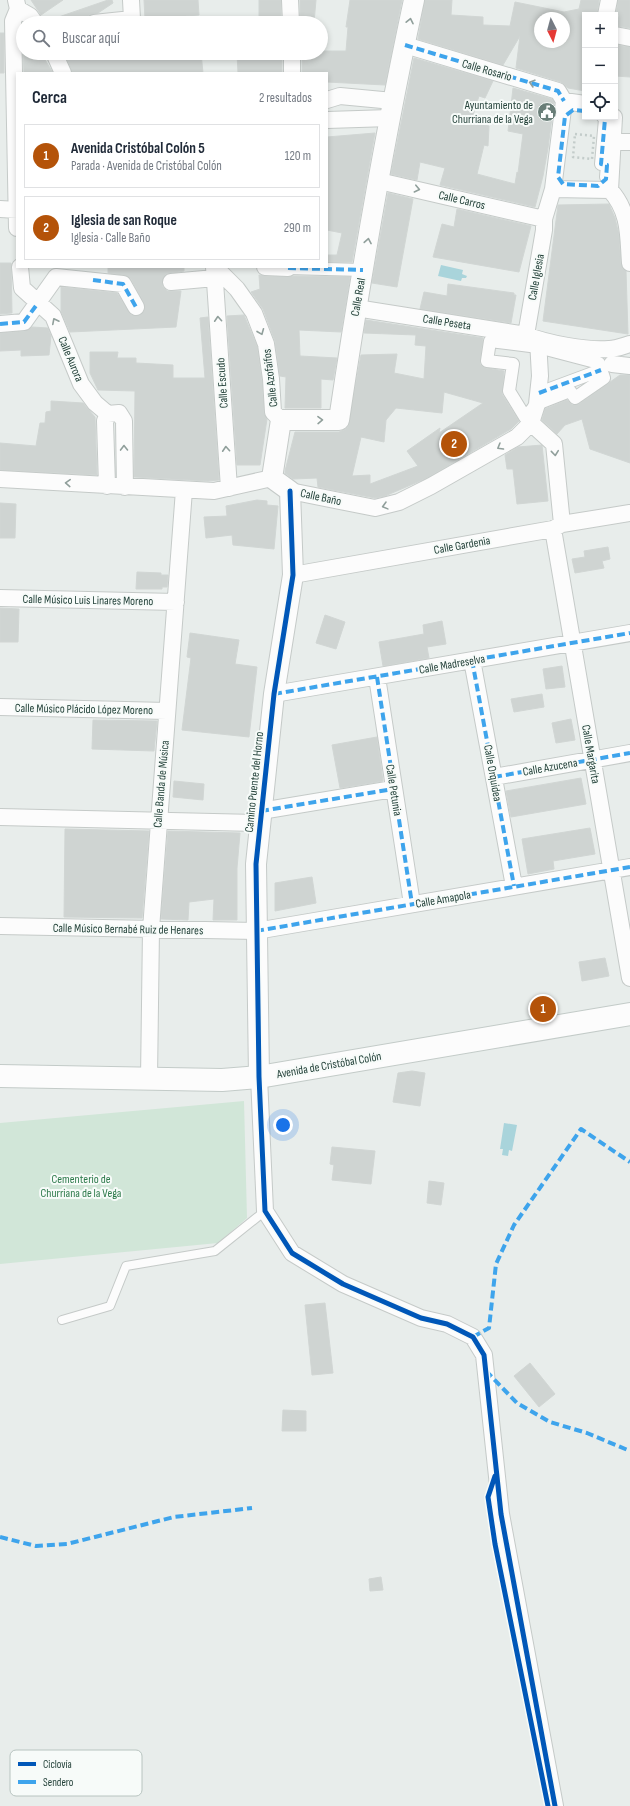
<!DOCTYPE html>
<html lang="es">
<head>
<meta charset="utf-8">
<style>
	:root { --surface:#fff; --page:#f6f6f7; --text:#1f2937; --muted:#747a83; --line:#e0e1e3; --accent:#b45309 }
	body { margin:0; font-family:"Sofia Sans Condensed",sans-serif; background:var(--page); color:var(--text) }
	.controls { position:absolute; right:12px; top:12px; display:grid; overflow:hidden; border-radius:0px; box-shadow:0 2px 6px #0003 }
	.controls button { width:36px; height:36px; display:grid; place-items:center; padding:0; border:0; border-bottom:1px solid var(--line); background:var(--surface); color:var(--text); font:20px sans-serif }
	.compass { position:absolute; left:534px; top:12px; width:36px; height:36px; border-radius:50%; background:var(--surface); box-shadow:0 2px 6px #0003; rotate:174deg }
	.you { position:absolute; left:283px; top:1125px; width:14px; height:14px; margin:-10px; border:3px solid #fff; border-radius:50%; background:#1a73e8; box-shadow:0 0 0 6px #1a73e833 }
	.badge { display:grid; place-items:center; width:26px; height:26px; border-radius:50%; background:var(--accent); color:#fff; font-size:13px; font-weight:700 }
	.pin { position:absolute; translate:-50% -50%; border:2px solid #fff; box-shadow:0 1px 4px #0006 }
	.list { margin:0; padding:0; list-style:none }
	h2 { display:flex; justify-content:space-between; align-items:center; height:52px; margin:0; padding:0 16px; font-size:17px }
	h2 small { font-size:13px; font-weight:400; color:var(--muted) }
	.list li { display:grid; grid-template-columns:26px 1fr auto; gap:12px; align-items:center; box-sizing:border-box; height:64px; margin:0 8px 8px; padding:0 8px; border:1px solid var(--line); border-radius:0px }
	.list b { display:block; font-size:15px; white-space:nowrap }
	.list p { margin:0; font-size:13px; white-space:nowrap; color:var(--muted) }
	.list em { font-size:13px; font-style:normal; color:var(--muted) }
	.icon { flex:none; width:22px; height:22px; fill:none; stroke:currentColor; stroke-width:2; stroke-linecap:round; stroke-linejoin:round }
	.map { position:relative; flex:none; width:630px; height:1806px; overflow:hidden }
	.search { position:absolute; background:var(--surface); box-shadow:0 2px 6px #0003; left:16px; top:16px; width:312px; height:44px; display:flex; align-items:center; gap:10px; box-sizing:border-box; padding:0 14px; border-radius:22px; color:var(--muted); font-size:15px }
	.panel { position:absolute; background:var(--surface); box-shadow:0 2px 6px #0003; left:16px; top:72px; width:312px; height:196px; border-radius:0px }
	.map>svg:first-child { display:block }
</style>
</head>
<body>
<div class="map">
<svg width="630" height="1806" viewBox="0 0 630 1806">
	<rect width="100%" height="100%" fill="#e8edeb"/>
	<path fill="#d1e6d8" d="M244,1101L247,1218L218,1243L0,1264V1123Z"/>
	<path fill="#a9d4db" d="M441,265L463,270L462,274L467,276L466,278H462L461,281L438,276Z
		M504,1123L517,1125L512,1151L509,1150L508,1156L502,1155L503,1149H500Z"/>
	<path fill="#cfd4d2" stroke="#d1d6d4" fill-rule="evenodd" d="M31,0H63L41,15Z
		M108,0H112L113,3L98,13L89,15L83,23H48L47,21Z
		M144,0H198L199,15L145,19Z
		M259,0H281V23H275V17H259Z
		M300,0H316L314,23H300Z
		M350,0H402L385,85L327,82V73H302V53H321V51H346L348,27H346Z
		M425,0H452L451,15L483,17V25L510,26L515,2L564,12L579,9L581,0H599L597,15H585V91L568,88L561,82L516,68L520,36L503,65L418,39ZM540,18H564V42H540Z
		M618,0H630V28L617,26L619,15H616Z
		M0,33H4V73H0Z
		M615,45L630,47V77L615,76Z
		M23,53H41L53,73H24Z
		M78,53H201L203,73H72L67,59L77,56Z
		M237,53H282V73H238Z
		M414,58L493,81L485,98L479,96L471,122L489,126L488,146L484,145L477,174L515,184L517,172L518,173L523,134L508,131L513,88L552,99L554,102L548,148L543,176L535,207L440,185L445,168L420,162L417,180L391,174Z
		M375,133L352,262H327V255H337L342,233L327,230V137Z
		M388,193L413,199L397,287L372,283Z
		M609,204L615,218L619,235L621,264L626,271L628,334L543,321L558,205Z
		M457,209L531,226L519,272L433,257L442,224L454,227Z
		M0,263H11L12,313L0,314Z
		M108,267H184V271L166,274L162,282L163,287L167,291H181L176,327L70,332L61,311V287L117,293L131,315H140L144,311V303L131,279L124,275L108,273Z
		M259,275L265,276L288,277L293,276L350,277L341,332L299,330L300,356L337,358L333,380L321,379V408H285L286,377L280,376L275,341L263,309L251,292L260,289Z
		M448,284L514,293V295H516L511,323L420,309L424,292L447,296Z
		M244,315L257,346L262,380L264,413L267,419L260,465H237L227,316Z
		M208,317L219,480L208,481L134,477L135,391L98,390L90,373V352H118L117,358H136V363L173,365V378H205L200,318Z
		M366,320L483,338L480,364L486,368L504,371L502,394L519,421L511,429L427,478L385,496L375,498L318,487L317,478L293,479L285,473V471L295,432H339L346,429L348,426L361,355L397,354L394,373L424,379L426,346L415,345L416,335L364,333ZM444,392L483,403L439,433L440,428L407,451L418,466L370,484V475L352,476L361,437L384,442L386,420L396,408L442,413Z
		M32,327L48,328L51,336L49,355L21,356V350L0,351V333L25,331Z
		M620,375H630V463L590,449L582,419L565,425L557,434L542,420L545,409L567,400L572,405L579,404Z
		M51,401L83,403L95,417L97,475L0,470V443L36,446L40,423H45L46,412L51,411Z
		M542,445L548,501L517,504L513,469H507L505,455L518,447Z
		M257,500L267,501V505L278,506L274,549L233,545L232,535L206,538L204,517L227,516L226,506Z
		M0,503L16,504L15,538H0Z
		M608,547L610,559L602,561L604,568L575,573L572,559L585,557L584,551Z
		M137,572L161,573V575H168L167,587H162V589H136Z
		M0,608L19,609L18,642H0Z
		M325,615L345,622L336,649L316,643Z
		M442,621L446,644L427,647L429,658L383,666L379,642L424,634L423,625Z
		M190,633L239,640L235,664L257,667L249,737L182,730L191,658L187,657Z
		M562,666L565,687L546,689L543,669Z
		M542,694L544,707L514,712L511,699Z
		M571,719L575,740L556,743L552,723Z
		M93,720L157,721L154,751L92,749Z
		M377,737L383,781L340,788L332,745Z
		M581,778L586,804L511,817L506,791Z
		M174,781L204,784L203,800L173,797Z
		M590,828L595,854L553,861L554,869L528,874L522,839Z
		M65,829L149,831L142,918L64,917Z
		M168,831L240,833L237,868V920H213L214,899L189,902L188,920L161,919Z
		M312,877L316,903L275,911V883Z
		M605,958L609,976L582,981L579,962Z
		M412,1071L425,1073L420,1106L393,1102L398,1073Z
		M332,1147L375,1151L371,1184L332,1180L334,1165L330,1164Z
		M429,1181L444,1183L441,1205L427,1203Z
		M325,1303L333,1373L312,1375L305,1305Z
		M530,1363L555,1394L539,1407L514,1376Z
		M283,1410L306,1411V1431H282Z
		M381,1577L383,1590L370,1591L369,1579Z"/>
	<g fill="none" stroke-linecap="round" stroke-linejoin="round">
		<defs>
			<path id="service" d="M62,1320L110,1306L126,1266L215,1251L265,1211"/>
			<path id="pedestrian" d="M603,117L605,119L601,164L607,165L606,177
				M288,268L363,270
				M490,341L538,347L599,363L604,378L575,398L570,391L537,404L525,417L509,391L513,364L487,361Z
				M539,393L601,370"/>
			<path id="minor" d="M16,0L18,9L13,21L17,228
				M290,0L291,23
				M18,9L30,16L35,23
				M606,15L609,0
				M94,23L132,19L131,0
				M615,35L630,38
				M405,45L558,91L564,101
				M54,53L63,73
				M292,53V73
				M327,100L340,96L393,101
				M564,101L585,104
				M327,120L390,118
				M613,142H630
				M379,181L544,219
				M553,189L610,190L614,117
				M610,190C630,212 628,236 630,263
				M0,209L17,210
				M20,267L22,288L53,316L81,384L95,403L108,414L119,413L124,421L125,487
				M214,267L229,488
				M215,267L237,289L254,313L266,344L271,379L273,412L281,420
				M265,267L288,268
				M171,282L215,278
				M356,308L526,335C546,343 586,351 609,349C616,349 623,346 630,344
				M0,324L24,322L56,277L123,284L136,307
				M526,335L544,230V219L553,189L564,101
				M612,364L630,366
				M531,423L554,444L562,524
				M0,479L214,491L272,478
				M107,486L105,421L108,414
				M290,491L375,508L399,502L431,486L517,437L531,423L537,404L540,376L538,340
				M553,529L630,978
				M293,575L553,529L562,524L630,513
				M0,598L176,602
				M472,660L514,886
				M377,677L412,904
				M274,694L630,633
				M0,707L167,711
				M494,777L630,753
				M261,811L393,789
				M0,817L259,823
				M0,926L256,931L630,867
				M259,1077L265,1211L292,1253L343,1284L421,1318L447,1324L473,1337L484,1355L501,1514L555,1806
				M149,1079L151,929L184,490"/>
			<path id="tertiary" d="M259,1077L256,864L274,694L293,575L290,491L272,478L281,420H339C360,279 384,139 414,0"/>
			<path id="secondary" d="M0,1076L222,1080L259,1077L630,1014"/>
		</defs>
		<use href="#service" stroke="#c5cac8" stroke-width="10"/>
		<use href="#pedestrian" stroke="#c5cac8" stroke-width="14"/>
		<use href="#minor" stroke="#c5cac8" stroke-width="18"/>
		<use href="#tertiary" stroke="#c5cac8" stroke-width="22"/>
		<use href="#secondary" stroke="#c3cbc8" stroke-width="24"/>
		<path stroke="#c3ccca" stroke-width="2.5" stroke-dasharray="2 3" stroke-linecap="butt" d="M575,134L594,136L592,159L573,157Z"/>
		<use href="#service" stroke="#fcfcfc" stroke-width="8"/>
		<use href="#pedestrian" stroke="#fcfcfc" stroke-width="12"/>
		<use href="#minor" stroke="#fcfcfc" stroke-width="16"/>
		<use href="#tertiary" stroke="#fcfcfc" stroke-width="20"/>
		<use href="#secondary" stroke="#fcfcfc" stroke-width="22"/>
		<path stroke="#3ea4ec" stroke-width="4" stroke-dasharray="8 4" stroke-linecap="butt" d="M405,45L558,91L564,101
			M585,111L573,110L565,116L558,177L563,184L598,186L606,179L607,165L601,164L605,119L603,117
			M288,268L363,270
			M93,280L123,284L136,307
			M0,324L24,322L38,303
			M539,393L601,370
			M472,660L514,886
			M377,677L412,904
			M274,694L630,633
			M494,777L630,753
			M261,811L393,789
			M256,931L630,867
			M473,1337L489,1328L496,1264L514,1225L581,1129L630,1162
			M486,1371L517,1403L550,1422L587,1433L630,1451
			M0,1537L36,1546L67,1544L174,1517L252,1508"/>
		<defs>
			<path id="cycleway" d="M290,491L293,575L274,694L256,864L259,1077L265,1211L292,1253L343,1284L421,1318L447,1324L473,1337L484,1355L501,1514L555,1806
				M495,1476L488,1497L495,1544L548,1806"/>
		</defs>
		<use href="#cycleway" stroke="#f7fbf9" stroke-width="8"/>
		<use href="#cycleway" stroke="#0057b8" stroke-width="5"/>
	</g>
	<defs><path id="oneway-chevron" d="M-2-3.5L2.5 0L-2 3.5" fill="none" stroke-width="1.6" stroke-linecap="round" stroke-linejoin="round"/></defs>
	<g stroke="#909f9b">
		<use href="#oneway-chevron" transform="translate(410 21) rotate(-78)"/>
		<use href="#oneway-chevron" transform="translate(532 83) rotate(-164)"/>
		<use href="#oneway-chevron" transform="translate(417 189) rotate(13)"/>
		<use href="#oneway-chevron" transform="translate(368 241) rotate(-80)"/>
		<use href="#oneway-chevron" transform="translate(218 319) rotate(-94)"/>
		<use href="#oneway-chevron" transform="translate(55 321) rotate(-117)"/>
		<use href="#oneway-chevron" transform="translate(261 332) rotate(68)"/>
		<use href="#oneway-chevron" transform="translate(320 420) rotate(-1)"/>
		<use href="#oneway-chevron" transform="translate(500 447) rotate(150)"/>
		<use href="#oneway-chevron" transform="translate(124 448) rotate(-91)"/>
		<use href="#oneway-chevron" transform="translate(226 449) rotate(-94)"/>
		<use href="#oneway-chevron" transform="translate(555 453) rotate(84)"/>
		<use href="#oneway-chevron" transform="translate(68 483) rotate(-177)"/>
		<use href="#oneway-chevron" transform="translate(385 506) rotate(165)"/>
	</g>
	<defs>
		<symbol id="civic-disc" viewBox="-11 -11 22 22"><circle r="9.5" fill="#697e78" stroke="#f7fbf9"/><path d="M-.6-6.5H3V-4.5H.6V-3L4-1V1h2V6H-6V1h2V-1L-.6-3ZM-1.2 2.5V6h2.4V2.5Z" fill="#fff"/></symbol>
	</defs>
	<g fill-rule="evenodd">
		<use href="#civic-disc" x="536" y="101" width="22" height="22"/>
	</g>
	<g text-anchor="middle" stroke-width="4" stroke-linejoin="round" paint-order="stroke">
		<g font-size="12" fill="#24423a" stroke="#f7fbf9">
			<text transform="translate(487 70) rotate(16)" y="4">Calle Rosario</text>
			<text transform="translate(462 200) rotate(13)" y="4">Calle Carros</text>
			<text transform="translate(536 277) rotate(-80)" y="4">Calle Iglesia</text>
			<text transform="translate(358 297) rotate(-80)" y="4">Calle Real</text>
			<text transform="translate(447 322) rotate(9)" y="4">Calle Peseta</text>
			<text transform="translate(71 359) rotate(67)" y="4">Calle Aurora</text>
			<text transform="translate(270 378) rotate(-97)" y="4">Calle Azofaifos</text>
			<text transform="translate(222 383) rotate(-94)" y="4">Calle Escudo</text>
			<text transform="translate(321 497) rotate(12)" y="4">Calle Baño</text>
			<text transform="translate(462 545) rotate(-10)" y="4">Calle Gardenia</text>
			<text transform="translate(88 600) rotate(1)" y="4">Calle Músico Luis Linares Moreno</text>
			<text transform="translate(452 664) rotate(-10)" y="4">Calle Madreselva</text>
			<text transform="translate(84 709) rotate(1)" y="4">Calle Músico Plácido López Moreno</text>
			<text transform="translate(591 754) rotate(80)" y="4">Calle Margarita</text>
			<text transform="translate(550 767) rotate(-10)" y="4">Calle Azucena</text>
			<text transform="translate(493 773) rotate(80)" y="4">Calle Orquidea</text>
			<text transform="translate(254 782) rotate(-84)" y="4">Camino Puente del Horno</text>
			<text transform="translate(161 784) rotate(-85)" y="4">Calle Banda de Música</text>
			<text transform="translate(394 790) rotate(81)" y="4">Calle Petunia</text>
			<text transform="translate(443 899) rotate(-10)" y="4">Calle Amapola</text>
			<text transform="translate(128 929) rotate(1)" y="4">Calle Músico Bernabé Ruiz de Henares</text>
			<text transform="translate(329 1065) rotate(-10)" y="4">Avenida de Cristóbal Colón</text>
		</g>
		<g font-size="12" fill="#24423a" stroke="#f7fbf9" text-anchor="end">
			<text x="533" y="109">Ayuntamiento de<tspan x="533" dy="14">Churriana de la Vega</tspan></text>
		</g>
		<g font-size="12" fill="#2d7a4b" stroke="#f7fbf9">
			<text x="81" y="1183">Cementerio de<tspan x="81" dy="14">Churriana de la Vega</tspan></text>
		</g>
	</g>
	<rect x="10" y="1750" width="132" height="46" rx="6" fill="#f7fbf9" stroke="#b8c4c0" stroke-width="1"/>
	<rect x="18" y="1762" width="18" height="4" fill="#0057b8"/>
	<rect x="18" y="1780" width="18" height="4" fill="#3ea4ec"/>
	<g font-size="11" fill="#24423a">
		<text x="43" y="1768">Ciclovía</text>
		<text x="43" y="1786">Sendero</text>
	</g>
</svg>
<div class="controls">
<button>+</button>
<button>−</button>
<button><svg class="icon" aria-label="locate" viewBox="0 0 24 24"><circle cx="12" cy="12" r="6"/><path d="M12 2v4M12 18v4M2 12h4M18 12h4"/></svg></button>
</div>
<svg class="compass" viewBox="-18 -18 36 36"><path d="M0-13l5 13h-10z" fill="#e53935"/><path d="M0 13l5-13h-10z" fill="#747a83"/></svg>
<div class="you"></div>
<div class="pin badge" style="left:543px;top:1009px">1</div>
<div class="pin badge" style="left:454px;top:444px">2</div>
<div class="search"><svg class="icon" aria-label="search" viewBox="0 0 24 24"><circle cx="10" cy="10" r="6"/><path d="M15 15l6 6"/></svg>Buscar aquí</div>
<section class="panel">
<h2>Cerca<small>2 resultados</small></h2>
<ul class="list">
<li><span class="badge">1</span><div><b>Avenida Cristóbal Colón 5</b><p>Parada · Avenida de Cristóbal Colón</p></div><em>120 m</em></li>
<li><span class="badge">2</span><div><b>Iglesia de san Roque</b><p>Iglesia · Calle Baño</p></div><em>290 m</em></li>
</ul>
</section>
</div>
</body>
</html>
